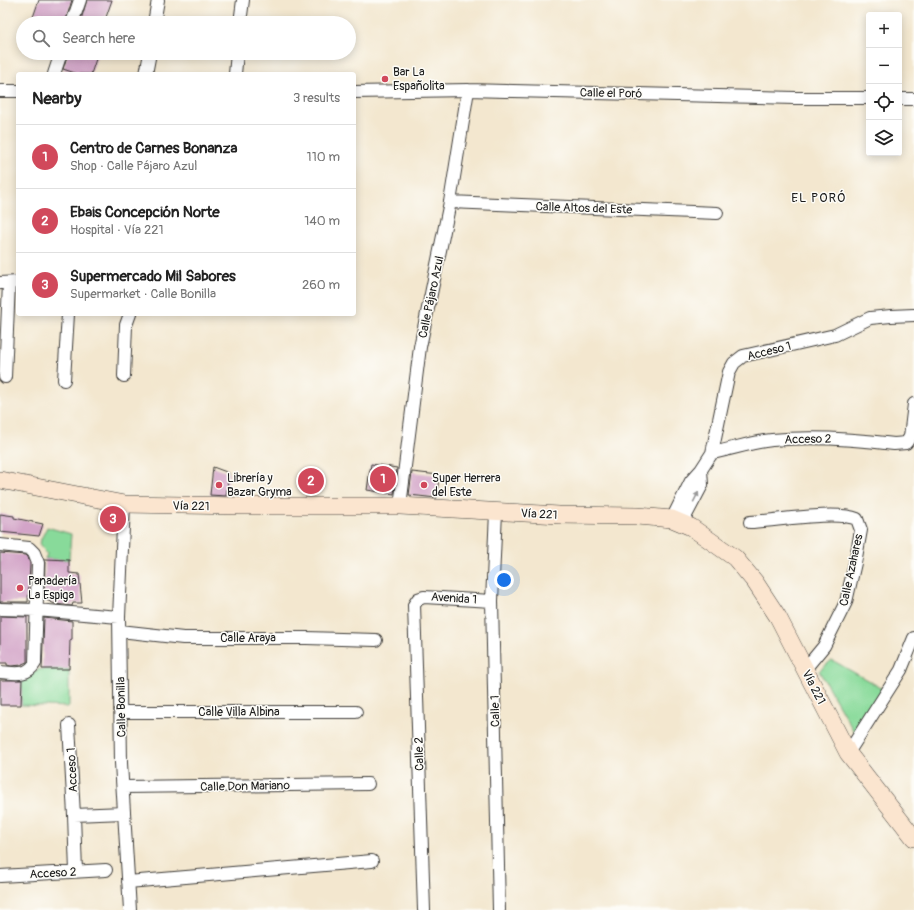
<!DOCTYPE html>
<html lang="en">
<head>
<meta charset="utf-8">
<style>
	:root { --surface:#fff; --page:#f6f6f6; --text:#222; --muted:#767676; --line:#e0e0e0; --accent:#d1495b }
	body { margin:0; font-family:Pangolin,sans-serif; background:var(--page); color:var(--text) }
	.controls { position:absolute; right:12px; top:12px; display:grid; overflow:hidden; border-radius:4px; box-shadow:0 2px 10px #0003 }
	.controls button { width:36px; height:36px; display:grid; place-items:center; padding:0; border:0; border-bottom:1px solid var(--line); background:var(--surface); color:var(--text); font:20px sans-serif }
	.you { position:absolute; left:504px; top:580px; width:14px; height:14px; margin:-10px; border:3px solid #fff; border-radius:50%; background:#1a73e8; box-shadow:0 0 0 6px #1a73e833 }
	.badge { display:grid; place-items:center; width:26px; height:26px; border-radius:50%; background:var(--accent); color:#fff; font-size:13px; font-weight:700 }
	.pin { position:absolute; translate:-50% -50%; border:2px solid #fff; box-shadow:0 1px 4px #0006 }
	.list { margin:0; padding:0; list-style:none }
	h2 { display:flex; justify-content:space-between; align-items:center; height:52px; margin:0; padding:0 16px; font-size:17px }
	h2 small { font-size:13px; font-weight:400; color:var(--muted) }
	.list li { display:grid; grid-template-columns:26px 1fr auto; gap:12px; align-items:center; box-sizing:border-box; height:64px; padding:0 16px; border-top:1px solid var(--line) }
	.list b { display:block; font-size:15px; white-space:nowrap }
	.list p { margin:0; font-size:13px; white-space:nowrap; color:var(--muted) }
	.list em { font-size:13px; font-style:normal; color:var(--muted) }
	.icon { flex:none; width:22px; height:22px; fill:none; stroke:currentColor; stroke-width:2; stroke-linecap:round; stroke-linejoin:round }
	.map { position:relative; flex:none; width:914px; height:910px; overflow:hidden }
	.search { position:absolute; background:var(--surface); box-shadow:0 2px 10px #0003; left:16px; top:16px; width:340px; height:44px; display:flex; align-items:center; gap:10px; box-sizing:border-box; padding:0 14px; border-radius:22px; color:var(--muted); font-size:15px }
	.panel { position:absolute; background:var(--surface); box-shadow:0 2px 10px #0003; left:16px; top:72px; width:340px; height:244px; border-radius:4px }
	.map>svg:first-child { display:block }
</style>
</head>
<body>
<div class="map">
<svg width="914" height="910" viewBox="0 0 914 910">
	<rect width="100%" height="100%" fill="#fdfcf7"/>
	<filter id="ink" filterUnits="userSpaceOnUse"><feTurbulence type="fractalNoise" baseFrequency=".025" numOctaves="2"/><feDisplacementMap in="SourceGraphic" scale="8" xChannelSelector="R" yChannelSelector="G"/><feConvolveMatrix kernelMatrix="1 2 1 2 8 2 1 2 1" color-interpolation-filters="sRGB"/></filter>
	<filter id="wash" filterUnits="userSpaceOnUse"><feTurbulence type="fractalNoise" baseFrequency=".012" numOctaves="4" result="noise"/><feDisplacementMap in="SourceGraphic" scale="16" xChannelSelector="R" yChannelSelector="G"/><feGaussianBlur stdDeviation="0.9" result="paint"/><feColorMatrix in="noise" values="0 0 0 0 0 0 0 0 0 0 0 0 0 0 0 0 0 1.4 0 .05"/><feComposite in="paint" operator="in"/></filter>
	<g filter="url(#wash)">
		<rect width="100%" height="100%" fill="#f3e7cf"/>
		<path fill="#88da9a" stroke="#527b5b" d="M47,527L71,534L69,560L45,559L47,554L40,545L41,539Z
			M832,660L883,689L857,737L819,671Z
			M42,669H69V707L21,705L22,678L37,670Z"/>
		<g id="blocks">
			<path fill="#d3a4c8" d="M39,0H72L65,23H31Z
				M87,0H112L104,23H80Z
				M68,53H98L91,74H78L63,69Z
				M371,464L397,468L394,494L367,490Z
				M213,467L229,473L226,496L210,495Z
				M412,472L439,475L437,498L409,495Z
				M0,514L14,516V518L43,524L39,536L0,532Z
				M0,553L26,555L28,557L30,564L28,602H0Z
				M45,559L69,560V573L79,574L82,603H73L72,606L55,604L44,599Z
				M0,616L27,617V662L22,664V665L11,666L7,665V663H0Z
				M44,618L72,621V639L70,640L69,669H42Z
				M0,680H22L21,705H0Z"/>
		</g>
	</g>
	<g filter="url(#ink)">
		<use href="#blocks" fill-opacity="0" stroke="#3c3a37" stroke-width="1"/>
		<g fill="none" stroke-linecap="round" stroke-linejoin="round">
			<defs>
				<path id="minor" d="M72,23L80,0
					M154,23L158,0
					M240,23L243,0
					M54,74L61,53
					M146,74L150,53
					M235,74L237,53
					M0,91H18
					M354,92L468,90L795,98H869
					M899,99H914
					M450,202L717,213
					M0,283L18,282
					M124,376L126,325L130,314
					M5,377L9,283
					M64,380L68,314
					M712,453C732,449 752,442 772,440C813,436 854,439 894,444L906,443L910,437L914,404
					M124,504L119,617L121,763L130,910
					M400,506L420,347L450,202L468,90
					M496,512L492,601L499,910
					M672,519L691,481L701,470L712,453L729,372L734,363L743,356L835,335L870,318L891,316L914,315
					M750,522C775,521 836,510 857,519L861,530L855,563L846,602L824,646L805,669
					M682,523L702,485L701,470
					M0,545L29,548L34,553L38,563L35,663C27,677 14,673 0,672
					M0,609L36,610L119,617
					M120,631L183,638H306L376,640
					M122,712H356
					M69,725L74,815L124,813
					M848,753L901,670L914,638
					M123,787L368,784
					M74,815L76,872
					M0,876L106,870
					M128,882L372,861
					M424,910L414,605L418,599L424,597L492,601"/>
				<path id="secondary" d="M0,480L124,504L241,506H400L559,515L638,516L672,519L691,527L735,558L755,582L778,617L848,753L914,838"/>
			</defs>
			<use href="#minor" stroke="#3c3a37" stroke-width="14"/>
			<use href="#secondary" stroke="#3c3a37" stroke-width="18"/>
			<use href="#minor" stroke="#fff" stroke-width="12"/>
			<use href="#secondary" stroke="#fbe5cf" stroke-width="17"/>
		</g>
		<defs><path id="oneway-solid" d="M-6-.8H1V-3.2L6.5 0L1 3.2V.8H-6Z"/></defs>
		<use fill="#999" href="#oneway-solid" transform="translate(696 497) rotate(-63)"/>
	</g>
	<g fill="#d1495b" stroke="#fdfcf7" stroke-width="1.5">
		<circle cx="385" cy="79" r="4"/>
		<circle cx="219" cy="485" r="4"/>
		<circle cx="424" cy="485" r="4"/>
		<circle cx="20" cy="588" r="4"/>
	</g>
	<g text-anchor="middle" stroke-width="3" stroke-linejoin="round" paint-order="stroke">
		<g font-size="12" fill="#1c1c1c" stroke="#fdfcf7" text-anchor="start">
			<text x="393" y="76">Bar La<tspan x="393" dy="14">Españolita</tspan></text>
			<text x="227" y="482">Librería y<tspan x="227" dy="14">Bazar Gryma</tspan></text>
			<text x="432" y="482">Super Herrera<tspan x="432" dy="14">del Este</tspan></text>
			<text x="28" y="585">Panadería<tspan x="28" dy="14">La Espiga</tspan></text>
		</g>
		<g font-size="12" fill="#1c1c1c" stroke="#fdfcf7">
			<text transform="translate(611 93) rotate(1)" y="4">Calle el Poró</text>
			<text transform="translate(584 208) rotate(2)" y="4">Calle Altos del Este</text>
			<text transform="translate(431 297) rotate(-78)" y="4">Calle Pájaro Azul</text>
			<text transform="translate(769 351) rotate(-14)" y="4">Acceso 1</text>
			<text transform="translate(808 439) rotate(-1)" y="4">Acceso 2</text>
			<text transform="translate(191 506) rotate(1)" y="4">Vía 221</text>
			<text transform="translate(539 514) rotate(3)" y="4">Vía 221</text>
			<text transform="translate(851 570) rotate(-78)" y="4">Calle Azahares</text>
			<text transform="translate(454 598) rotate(4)" y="4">Avenida 1</text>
			<text x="248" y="642">Calle Araya</text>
			<text transform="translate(814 687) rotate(63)" y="4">Vía 221</text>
			<text transform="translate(121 707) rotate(-91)" y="4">Calle Bonilla</text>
			<text transform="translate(495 711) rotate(-91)" y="4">Calle 1</text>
			<text x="239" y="716">Calle Villa Albina</text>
			<text transform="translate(419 754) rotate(-92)" y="4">Calle 2</text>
			<text transform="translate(72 770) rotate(-93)" y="4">Acceso 1</text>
			<text transform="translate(245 786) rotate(-1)" y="4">Calle Don Mariano</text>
			<text transform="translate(53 873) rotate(-3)" y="4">Acceso 2</text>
		</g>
		<g font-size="13" letter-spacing="1" fill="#1c1c1c" stroke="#fdfcf7">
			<text x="819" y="202">EL PORÓ</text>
		</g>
	</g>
</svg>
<div class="controls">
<button>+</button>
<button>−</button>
<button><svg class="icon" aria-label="locate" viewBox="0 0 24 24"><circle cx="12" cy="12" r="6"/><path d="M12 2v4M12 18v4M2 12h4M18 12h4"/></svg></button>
<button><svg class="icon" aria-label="layers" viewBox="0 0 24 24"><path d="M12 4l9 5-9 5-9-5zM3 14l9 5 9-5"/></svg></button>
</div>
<div class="you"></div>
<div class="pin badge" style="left:383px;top:479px">1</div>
<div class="pin badge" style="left:311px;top:481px">2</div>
<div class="pin badge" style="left:113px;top:519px">3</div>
<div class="search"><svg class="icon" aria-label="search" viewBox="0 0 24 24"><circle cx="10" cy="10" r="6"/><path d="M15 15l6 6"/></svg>Search here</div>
<section class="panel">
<h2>Nearby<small>3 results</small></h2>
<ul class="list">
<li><span class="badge">1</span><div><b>Centro de Carnes Bonanza</b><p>Shop · Calle Pájaro Azul</p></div><em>110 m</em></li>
<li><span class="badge">2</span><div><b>Ebais Concepción Norte</b><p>Hospital · Vía 221</p></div><em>140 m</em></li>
<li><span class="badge">3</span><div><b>Supermercado Mil Sabores</b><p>Supermarket · Calle Bonilla</p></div><em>260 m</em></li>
</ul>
</section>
</div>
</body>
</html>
